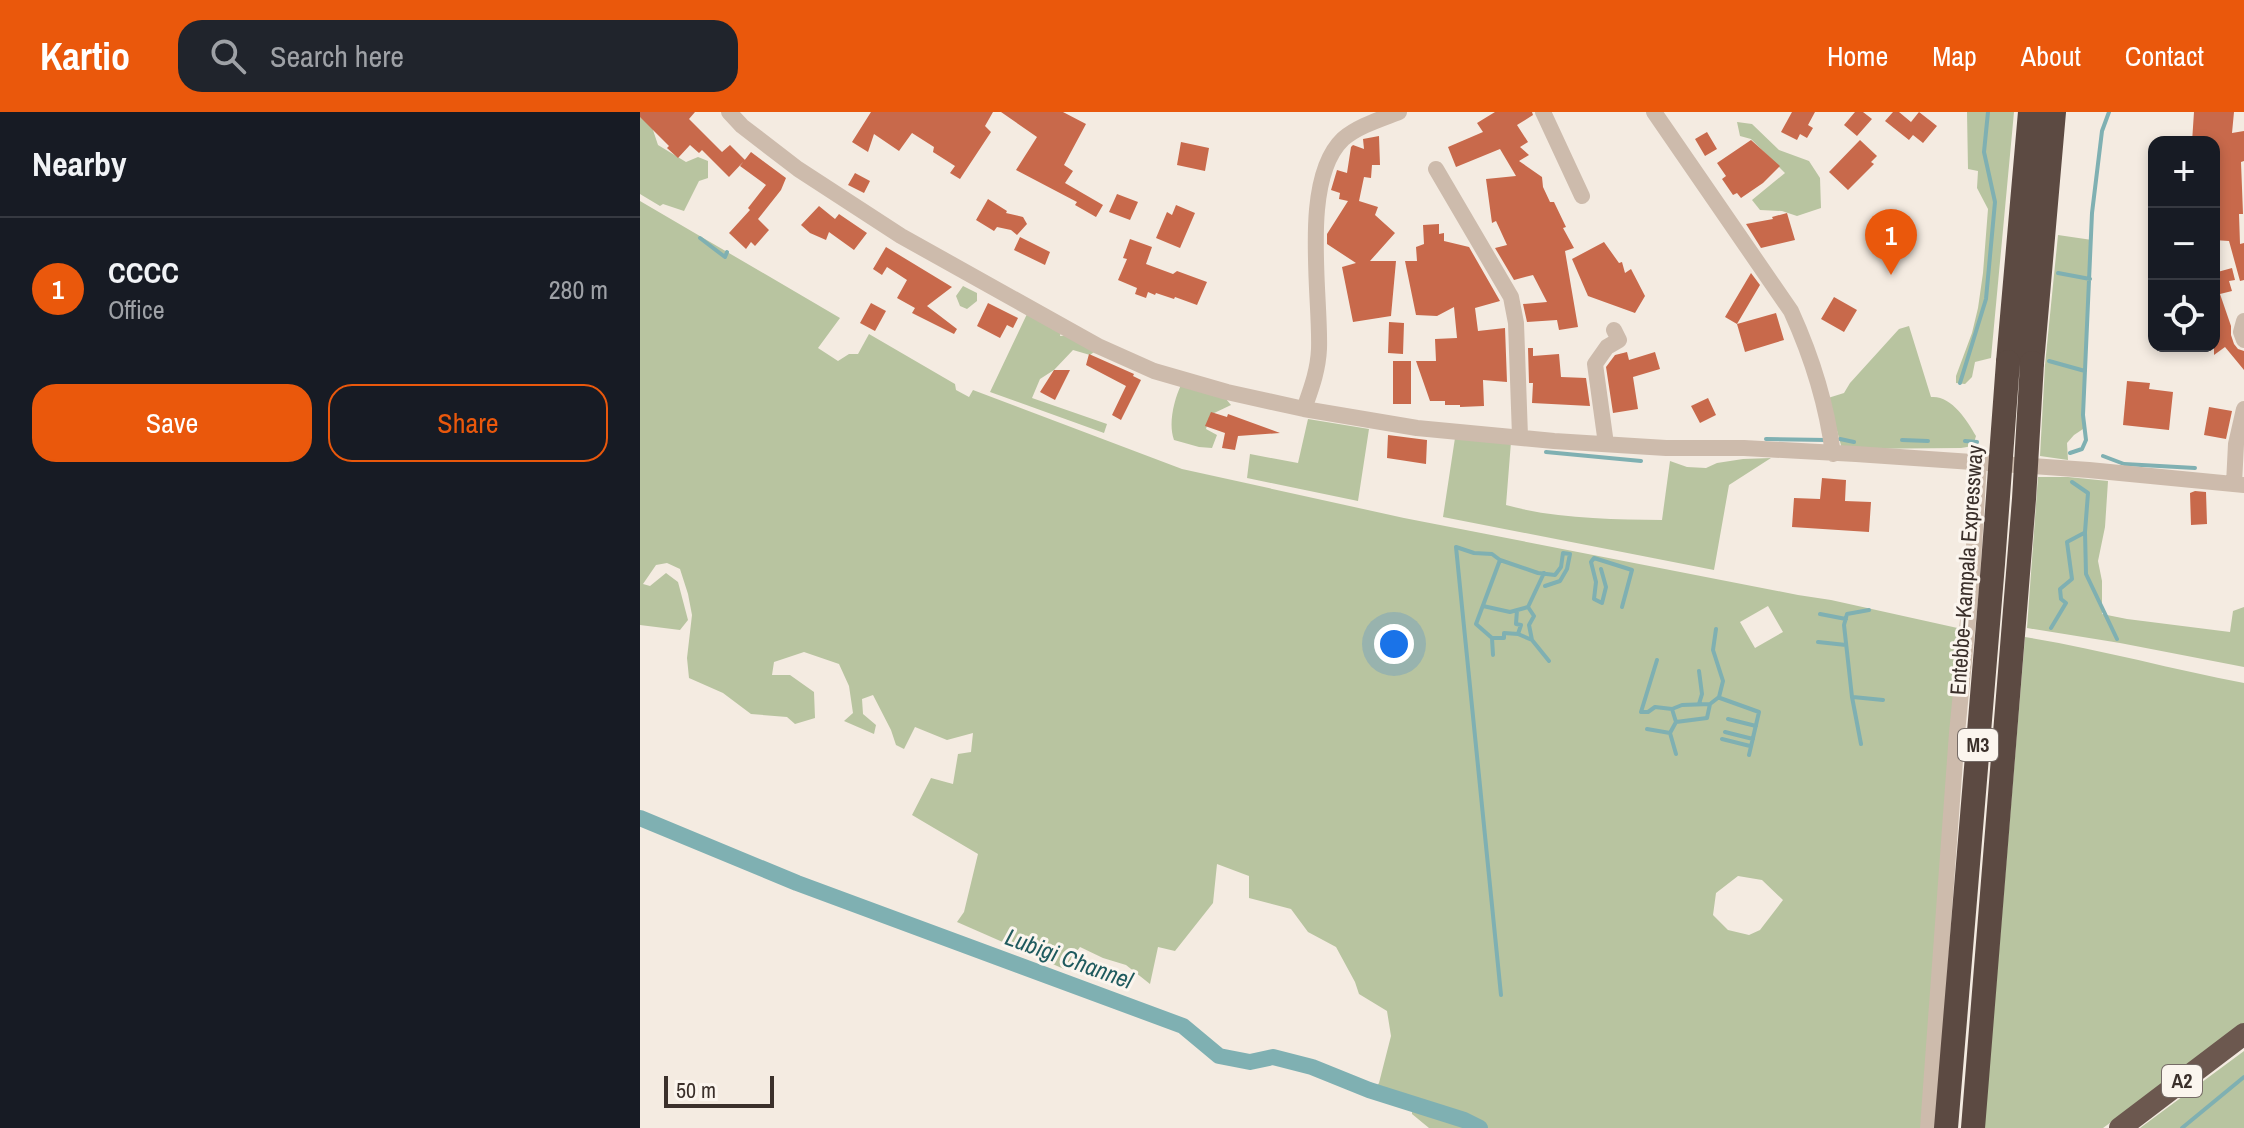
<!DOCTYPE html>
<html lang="en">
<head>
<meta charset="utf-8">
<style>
	:root { --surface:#171b24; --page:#20242c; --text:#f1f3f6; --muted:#9ea1a6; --line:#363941; --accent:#ea580c }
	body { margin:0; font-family:"Archivo Narrow",sans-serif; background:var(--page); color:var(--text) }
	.controls { position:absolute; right:24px; top:24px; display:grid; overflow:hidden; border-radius:16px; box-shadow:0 4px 12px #0003 }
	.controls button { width:72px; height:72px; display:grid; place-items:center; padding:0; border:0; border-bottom:2px solid var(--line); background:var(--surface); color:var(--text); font:40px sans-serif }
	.scale { position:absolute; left:24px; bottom:20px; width:110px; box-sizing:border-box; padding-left:8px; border:4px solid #3b302b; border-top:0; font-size:22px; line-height:28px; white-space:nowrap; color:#3b302b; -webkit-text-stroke:6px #fbf5ee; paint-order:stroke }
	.you { position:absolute; left:754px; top:532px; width:28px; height:28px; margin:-20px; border:6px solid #fff; border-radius:50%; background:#1a73e8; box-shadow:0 0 0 12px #1a73e833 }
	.badge { display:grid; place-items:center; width:52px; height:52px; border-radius:50%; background:var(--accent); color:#fff; font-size:26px; font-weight:700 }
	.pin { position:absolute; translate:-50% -66px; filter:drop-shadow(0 2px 4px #0008) }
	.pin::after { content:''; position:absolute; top:42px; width:28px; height:24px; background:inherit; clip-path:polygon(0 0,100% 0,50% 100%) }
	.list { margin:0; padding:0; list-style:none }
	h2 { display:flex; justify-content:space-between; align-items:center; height:104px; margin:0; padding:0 32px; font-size:34px }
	h2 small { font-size:26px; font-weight:400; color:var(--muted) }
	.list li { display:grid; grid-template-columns:52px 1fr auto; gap:24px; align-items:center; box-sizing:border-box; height:144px; padding:0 32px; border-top:2px solid var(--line) }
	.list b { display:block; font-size:30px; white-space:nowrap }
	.list p { margin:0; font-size:26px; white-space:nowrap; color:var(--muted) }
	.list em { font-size:26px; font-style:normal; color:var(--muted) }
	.actions { display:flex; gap:16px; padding:24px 32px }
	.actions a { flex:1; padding:18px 0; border:2px solid var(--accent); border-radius:24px; text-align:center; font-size:28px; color:var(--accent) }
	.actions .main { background:var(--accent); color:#fff }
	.icon { flex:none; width:44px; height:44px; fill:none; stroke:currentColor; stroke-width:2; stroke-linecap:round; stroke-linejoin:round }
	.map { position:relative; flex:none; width:1604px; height:1016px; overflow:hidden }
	header { display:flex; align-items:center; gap:48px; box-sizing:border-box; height:112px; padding:0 40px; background:var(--accent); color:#fff }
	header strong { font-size:38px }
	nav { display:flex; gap:44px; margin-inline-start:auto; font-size:28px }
	.search { width:560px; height:72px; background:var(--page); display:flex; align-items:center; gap:20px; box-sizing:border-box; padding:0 28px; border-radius:24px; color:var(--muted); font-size:30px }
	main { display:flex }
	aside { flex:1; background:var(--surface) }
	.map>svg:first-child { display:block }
</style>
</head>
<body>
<header>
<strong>Kartio</strong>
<div class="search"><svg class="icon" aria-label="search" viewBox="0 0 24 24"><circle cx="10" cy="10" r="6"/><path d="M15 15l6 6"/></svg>Search here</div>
<nav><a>Home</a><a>Map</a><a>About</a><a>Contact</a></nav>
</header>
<main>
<aside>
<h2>Nearby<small></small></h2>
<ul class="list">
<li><span class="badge">1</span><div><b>CCCC</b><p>Office</p></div><em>280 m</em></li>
</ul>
<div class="actions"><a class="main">Save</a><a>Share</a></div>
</aside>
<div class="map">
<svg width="1604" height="1016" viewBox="0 0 1604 1016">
	<rect width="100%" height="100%" fill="#f4ebe1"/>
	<path fill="#b8c4a0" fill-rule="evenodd" d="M1327,0H1374L1351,246L1335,250L1332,265L1325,272L1316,271V264L1332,221L1338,196L1343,161L1348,97L1337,76L1338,59L1328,57Z
		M0,1L9,6L18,33L46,50L58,45L68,49V66L59,69L44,99L23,92L20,94L0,82Z
		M1097,10L1112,12L1139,38L1169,49L1180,66L1181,96L1157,104L1142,99L1120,98L1112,88L1145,61L1111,27L1100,24Z
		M0,89L200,206L178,236L198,249L209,242H218L229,222L315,272L316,278L329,285L333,278L542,357L764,406L1158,483L1191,488L1322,517L1281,1016H789L772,1002V992L733,980L739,971L751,924L747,899L719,882L715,870L696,835L668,820L651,797L609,786V764L577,752L573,791L535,839L518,835L510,872L486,853L463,846L440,835L424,857L317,810L324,800L338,742L272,703L291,666L313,672L318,642L331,640L333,621L307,628L275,615L264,637L256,633L251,618L233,583L222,587L223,602L236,613L234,622L204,609L213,601L209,574L199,552L164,540L134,550L132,563H150L174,580L175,606L155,612L147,605L111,602L83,581L49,566L47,546L52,503L48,482L40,457L27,451L16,453L3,472L10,474L26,461L38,470L48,508L40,518L0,513ZM1128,494L1143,520L1115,536L1100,510ZM1098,764L1122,768L1143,788L1120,818L1109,823L1088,818L1073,803L1076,781Z
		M1418,123L1452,128L1443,317L1434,323L1427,331L1428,348L1400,344L1405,253Z
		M323,174L337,181V189L327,197L320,194L316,184Z
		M387,202L421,220L420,224L432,223L454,240L450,243L433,238L414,258L400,267L392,286L467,312L464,321L350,280Z
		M1269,214L1291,285C1311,283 1327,308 1336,324L1333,334L1321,336L1202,337L1188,286L1204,281L1210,271L1259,217Z
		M541,273L581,281L591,293L570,303L566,317L577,323L572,336L559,335L534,328C528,312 534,288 541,273Z
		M668,307L729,317L718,389L607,366L610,342L658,351Z
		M815,326L871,330L866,393C916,407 971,407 1022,408L1030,349L1047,355L1066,356L1077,351L1103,347L1131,346L1089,373L1074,458L803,405Z
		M1398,365H1428L1468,369L1465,415L1458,449L1462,469V502L1487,507L1590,520L1593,499L1604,495V555L1480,531L1387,516Z
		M1385,525C1459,537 1531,557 1604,571V913L1463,1016H1344Z
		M1604,939V1016H1500Z"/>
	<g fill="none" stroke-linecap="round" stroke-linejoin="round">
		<path stroke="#7fb0b2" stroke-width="4" d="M60,126L85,145L87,140
			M1418,161L1450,167
			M1409,249L1445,259
			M1320,271L1346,187L1355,90L1344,40L1348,0
			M1126,327L1186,328
			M1200,327L1214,330
			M1262,328L1288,329
			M1325,329L1337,330
			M906,340L1001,349
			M1430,341L1442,337L1446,328L1443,303L1452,101L1462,19L1469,0
			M1463,344L1484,352L1555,356
			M1432,370L1448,381L1445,420L1446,462L1477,527
			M961,457L966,475L962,491L954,487L956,470L951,450L954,446L992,458L982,495
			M843,494L870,500L888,495L904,461
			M888,495L894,504L889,513L892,528L909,549
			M877,498L876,512L881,513L878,522
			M1180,502L1206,507
			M1411,516L1426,491L1421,487L1420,477L1432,467L1427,430L1444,421
			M853,526H864V521L878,522L892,528
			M1178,530L1206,533
			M853,543L852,526L836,512L860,448
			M1017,548L1001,600H1008L1015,595L1032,597
			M1059,559L1062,582L1059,592
			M1213,585L1243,588
			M1080,586L1119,600L1109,643
			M1088,607L1116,614
			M1036,610L1032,597L1042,593L1070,592
			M1007,617L1030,621
			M1085,620L1113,627
			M1082,627L1110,634
			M1221,632L1212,585L1204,513L1207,502L1229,498
			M1036,642L1030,621L1036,610L1067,606L1070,592L1079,585L1083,569L1073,538L1076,517
			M861,883L816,435L834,441L852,442L860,448L898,461L915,463L921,455L923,441L930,442L927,457L920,469L905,474
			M1542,1016L1604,965"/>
		<path stroke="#7fb0b2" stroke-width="16" d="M0,706L157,771L543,914L579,944L610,950L633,945L672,955L729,978L824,1008L840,1016"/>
	</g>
	<path fill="#c8694b" d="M0,0H55L49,7L82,40L90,33L105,48L89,65L62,38L59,41L50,33L38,46L27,36L29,34L0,5Z
		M231,0H353L345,14L351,20L320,67L310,61L315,54L293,40L294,35L272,21L259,39L234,22L228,40L212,30Z
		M361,0H423L446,12L424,53L433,59L425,71L463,93L456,105L435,93L437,90L376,58L397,25Z
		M855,0H892L893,3L877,13L888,30L880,35L889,43L879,49L902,65L903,75L910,90H914L926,115L923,116L934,136L925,139L938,215L919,218L917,208L887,210L883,192L907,190L893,163L874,168L855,136L867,133L856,109L852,111L846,67L876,64L860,37L816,55L808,35L843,20L837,11Z
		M1152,0H1175L1168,13L1173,16L1167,26L1160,22L1157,28L1141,20Z
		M1215,0H1223L1232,7L1217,24L1204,13Z
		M1253,0H1259L1271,10L1279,0L1297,14L1283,31L1273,23L1269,28L1245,9Z
		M1554,0H1594L1592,21L1604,19V49L1601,50L1603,102H1599L1600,132L1604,131V168L1600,169L1589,129L1574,128V30H1552Z
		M1067,20L1077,37L1065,44L1055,27Z
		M739,24L740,53H732L731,66L724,65L719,89L738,95L735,103L755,121L730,149H756L751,204L713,210L702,155L716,151L687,132V122L708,89L699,87L700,81L691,78L697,58L707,61L711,35L713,33L724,37L723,27Z
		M1111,28L1140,54L1123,71L1101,86L1097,81L1093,83L1082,67L1086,64L1077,51Z
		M1220,28L1237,44L1231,50L1234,52L1208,78L1189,60Z
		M541,30L569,36L565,59L537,53Z
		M111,40L146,66L141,78L118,107L129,118L115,134L111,130L106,137L89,121L110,98L108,96L126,73L100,54Z
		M215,61L230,69L224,81L208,73Z
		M477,82L498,90L490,108L469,100Z
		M348,87L367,99L366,101L383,105L387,112L377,123L371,118L357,115L354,119L336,108Z
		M536,93L555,101L540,136L516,126L527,100L532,103Z
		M179,94L195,107L199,102L227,121L214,138L189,120L186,128L170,121L161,113Z
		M1147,101L1155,128L1121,136L1106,112L1133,107L1132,105Z
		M799,112V122L804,121V129L829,135L860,189L835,196L838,219L865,216L867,270L843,268L844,294L820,295V293H805V289H790L776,249H796L795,227L817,226L814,195L797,204L776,203L765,149H777L776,135L784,132L783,113Z
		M380,125L410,140L405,153L374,138Z
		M490,127L512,135L506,152L533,162L537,159L567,170L557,193L535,185L534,187L516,181L515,183L508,180L506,186L495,182L497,176L478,168L487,147L483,146Z
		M964,130L979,151L982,150L985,161L991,157L1005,184L995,201L948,184L932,147Z
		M246,135L312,175L287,194L317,217L314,222L272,201L275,196L257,186L267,168L247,155L242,163L233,157Z
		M1592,156L1595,168L1589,169L1592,179L1580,182L1591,214V223L1594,232L1598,237L1604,239V258L1585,235L1574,243V161Z
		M1111,161L1120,173L1097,212L1085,205Z
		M1194,185L1217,198L1204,220L1181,207Z
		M231,191L246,199L235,219L220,211Z
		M348,191L378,206L373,216L367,213L360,226L337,214Z
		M1136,201L1144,228L1105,240L1097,212Z
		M749,210L764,211L763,242L748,241Z
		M888,236H893V244L919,242L921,265L946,266L950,294L892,291L893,271H889Z
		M987,240L989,248L1015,240L1020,257L993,265L998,297L973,301L966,255L975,243Z
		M449,242L494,262L493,264L501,268L481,308L472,303L486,274L446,253Z
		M753,249H771V292H753Z
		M414,258H430L415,288L400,280Z
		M1487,269L1510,271L1509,277L1533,280L1529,318L1483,313Z
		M1068,286L1076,303L1060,311L1051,294Z
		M1569,295L1592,299L1586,327L1564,323Z
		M571,300L587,305L588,302L640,321L598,324L595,338L582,336L585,321L565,314Z
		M748,323L787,328L786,352L747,346Z
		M1182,366L1206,368L1205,389L1231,390L1229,420L1152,415L1154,386L1180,387Z
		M1555,379L1566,380L1567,412L1551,413L1550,381Z"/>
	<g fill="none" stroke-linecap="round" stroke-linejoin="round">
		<path stroke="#cdbbac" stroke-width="16" d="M89,0L102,14L158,57L261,124L458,234L514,259L587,280L664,297L777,316L914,329L1026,336H1104L1216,342L1449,358L1604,373
			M903,0L942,84
			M1014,0L1151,199C1171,243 1187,294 1193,342
			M796,57L871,185L876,211L880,324
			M1604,209L1601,220L1604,228
			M664,297C671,277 678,259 679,237C681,183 660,68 703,27C718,14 741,7 759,0
			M966,332L955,252L967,235L979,228L974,218
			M1594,372L1596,332L1604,297
			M1288,1016L1317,621L1332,467L1339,350"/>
		<path stroke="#6c584f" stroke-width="22" d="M1480,1016L1604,922"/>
		<path stroke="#5c4a42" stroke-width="24" d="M1368,250L1390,0
			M1392,251L1414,0"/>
		<path stroke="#5c4a42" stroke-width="24" d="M1306,1016L1353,452L1368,250
			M1333,1016L1384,387L1392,251"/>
	</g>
	<g text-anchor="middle" stroke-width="6" stroke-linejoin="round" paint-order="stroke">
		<g fill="#fbf5ee" stroke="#756b66" stroke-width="2">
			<rect x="1318" y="617" width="40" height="32" rx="6"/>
			<rect x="1522" y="953" width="40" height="32" rx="6"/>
		</g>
		<g font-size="20" font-weight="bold" fill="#3b302b">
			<text x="1338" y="640">M3</text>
			<text x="1542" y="976">A2</text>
		</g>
		<g font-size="22" fill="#3b302b" stroke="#fbf5ee">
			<text transform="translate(1326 458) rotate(-86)" y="8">Entebbe–Kampala Expressway</text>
		</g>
		<g font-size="24" font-style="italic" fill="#1f5a5e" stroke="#fbf5ee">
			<text transform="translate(429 847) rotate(20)" y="8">Lubigi Channel</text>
		</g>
	</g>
</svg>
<div class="controls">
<button>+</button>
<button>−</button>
<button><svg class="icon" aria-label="locate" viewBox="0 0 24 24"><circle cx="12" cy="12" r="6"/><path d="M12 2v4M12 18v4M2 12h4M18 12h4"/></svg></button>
</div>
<div class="scale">50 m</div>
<div class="you"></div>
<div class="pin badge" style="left:1251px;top:163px">1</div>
</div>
</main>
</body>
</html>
